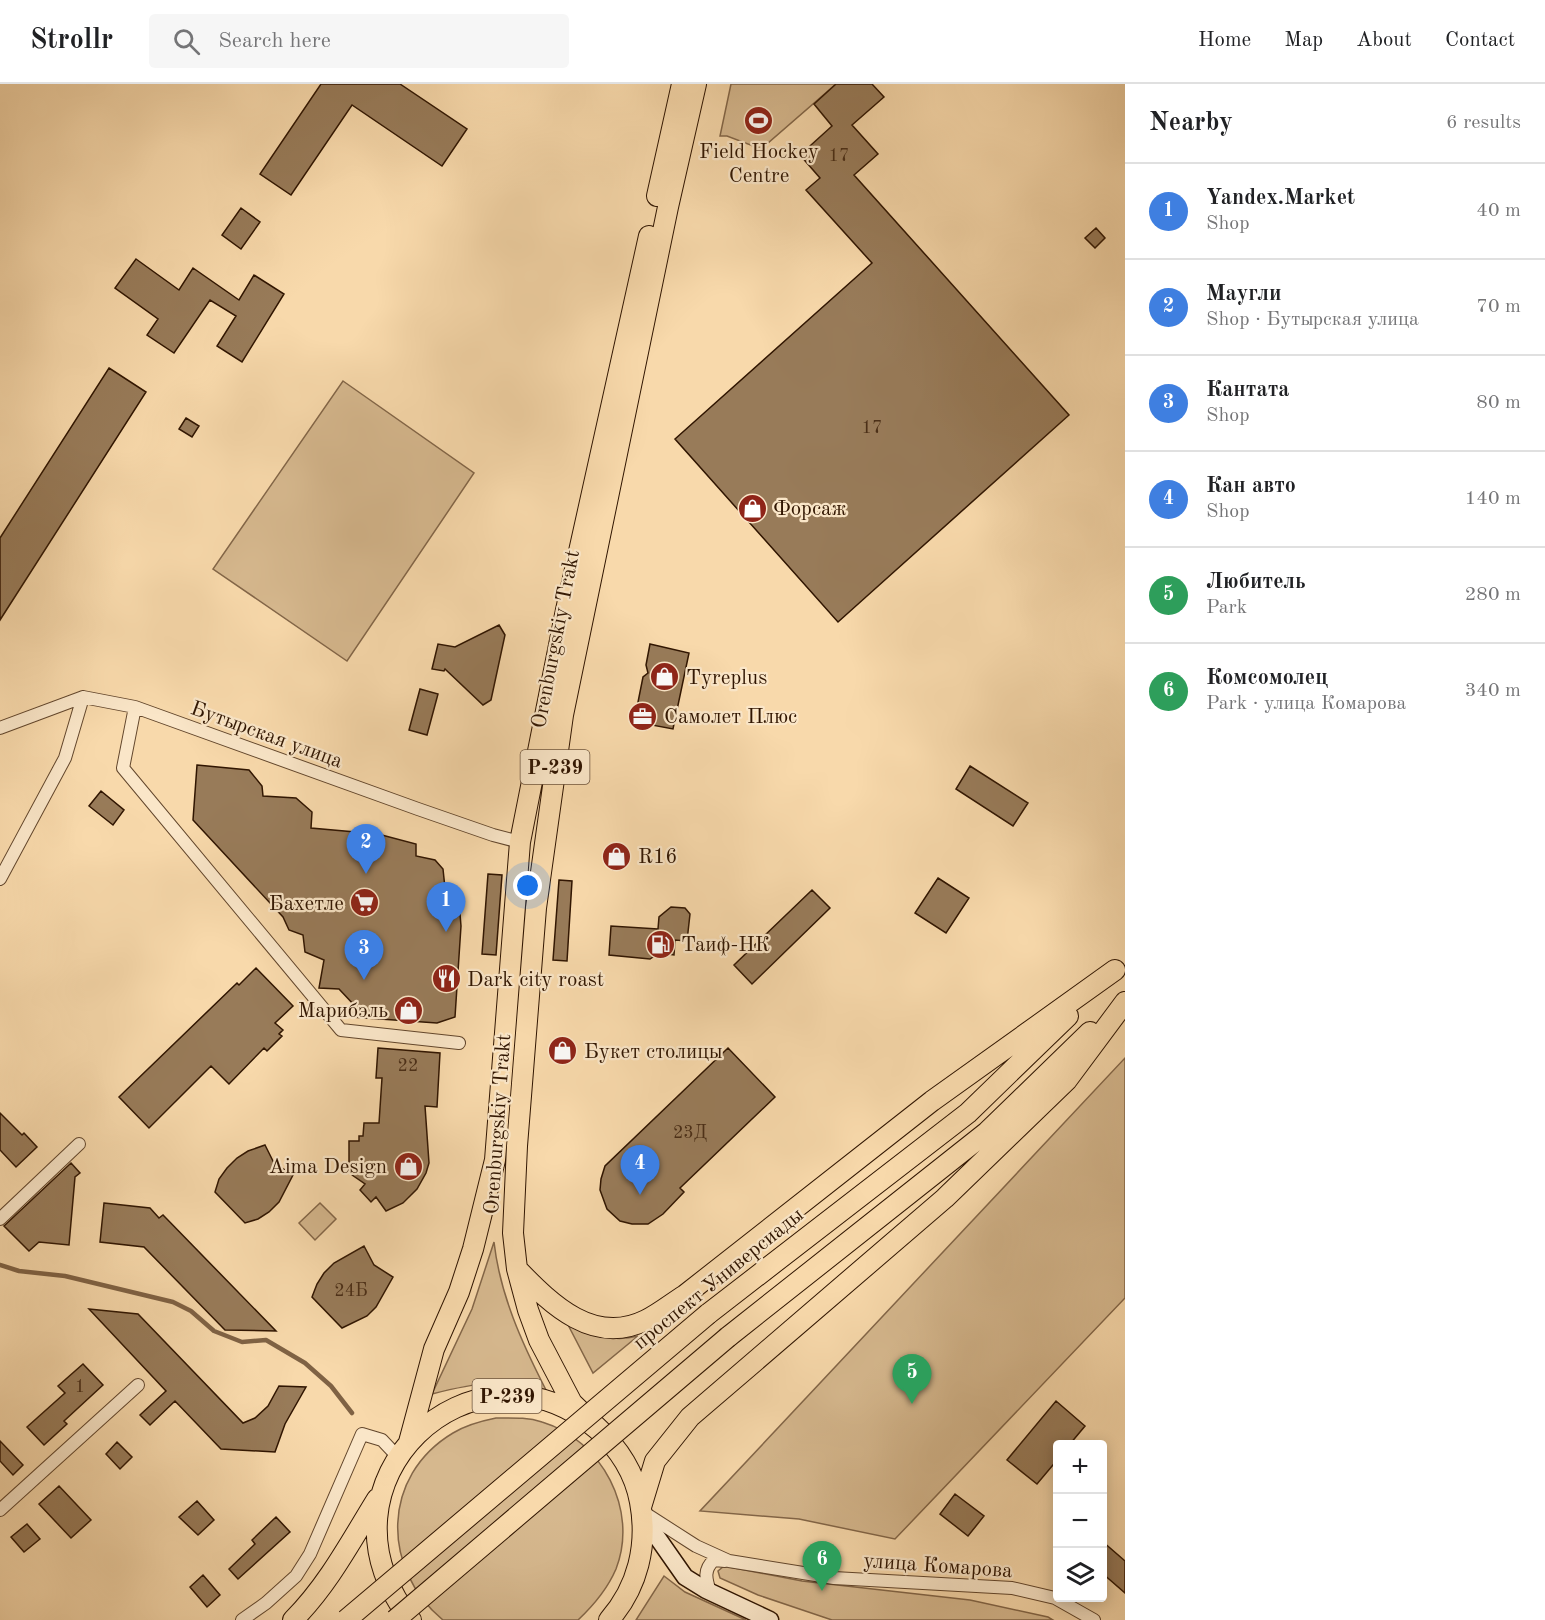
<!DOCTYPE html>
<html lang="en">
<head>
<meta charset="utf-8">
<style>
	:root { --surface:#fff; --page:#f6f6f6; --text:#202124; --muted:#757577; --line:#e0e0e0; --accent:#8f2418 }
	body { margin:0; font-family:"Old Standard TT",serif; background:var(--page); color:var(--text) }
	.controls { position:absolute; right:18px; bottom:18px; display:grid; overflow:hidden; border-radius:6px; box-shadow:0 3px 15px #0003 }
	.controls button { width:54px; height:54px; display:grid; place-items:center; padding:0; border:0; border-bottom:2px solid var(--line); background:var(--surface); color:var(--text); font:30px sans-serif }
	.you { position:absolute; left:528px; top:802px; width:21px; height:21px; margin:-15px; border:4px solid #fff; border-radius:50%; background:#1a73e8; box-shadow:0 0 0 9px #1a73e833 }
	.badge { display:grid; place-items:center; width:39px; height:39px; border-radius:50%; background:var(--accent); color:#fff; font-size:20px; font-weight:700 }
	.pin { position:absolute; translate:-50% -50px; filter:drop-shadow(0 2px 3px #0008) }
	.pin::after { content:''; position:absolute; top:32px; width:21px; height:18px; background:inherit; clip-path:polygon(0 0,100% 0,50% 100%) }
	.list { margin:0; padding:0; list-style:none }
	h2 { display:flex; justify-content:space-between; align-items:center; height:78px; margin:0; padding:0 24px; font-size:26px }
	h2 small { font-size:20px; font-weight:400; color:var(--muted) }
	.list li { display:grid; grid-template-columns:39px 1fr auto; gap:18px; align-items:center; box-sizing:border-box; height:96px; padding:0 24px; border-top:2px solid var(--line) }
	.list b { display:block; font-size:22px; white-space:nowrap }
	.list p { margin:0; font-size:20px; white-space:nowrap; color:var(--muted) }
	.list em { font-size:20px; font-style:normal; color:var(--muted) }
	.icon { flex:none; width:33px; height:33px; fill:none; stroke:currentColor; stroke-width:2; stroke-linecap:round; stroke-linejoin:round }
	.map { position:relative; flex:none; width:1125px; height:1536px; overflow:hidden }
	header { display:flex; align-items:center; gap:36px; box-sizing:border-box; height:84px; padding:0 30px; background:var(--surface); border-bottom:2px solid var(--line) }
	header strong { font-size:28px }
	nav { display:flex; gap:33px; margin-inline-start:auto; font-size:21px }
	.search { width:420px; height:54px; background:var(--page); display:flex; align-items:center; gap:15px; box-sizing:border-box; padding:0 21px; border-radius:6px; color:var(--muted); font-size:22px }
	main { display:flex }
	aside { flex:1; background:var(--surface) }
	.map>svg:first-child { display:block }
</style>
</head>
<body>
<header>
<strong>Strollr</strong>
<div class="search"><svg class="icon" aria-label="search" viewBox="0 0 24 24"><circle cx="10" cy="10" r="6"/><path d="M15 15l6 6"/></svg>Search here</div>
<nav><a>Home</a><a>Map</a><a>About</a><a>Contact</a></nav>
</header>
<main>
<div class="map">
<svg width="1125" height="1536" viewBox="0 0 1125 1536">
	<rect width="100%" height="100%" fill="#f8d9ab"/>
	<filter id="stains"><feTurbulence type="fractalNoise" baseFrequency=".00333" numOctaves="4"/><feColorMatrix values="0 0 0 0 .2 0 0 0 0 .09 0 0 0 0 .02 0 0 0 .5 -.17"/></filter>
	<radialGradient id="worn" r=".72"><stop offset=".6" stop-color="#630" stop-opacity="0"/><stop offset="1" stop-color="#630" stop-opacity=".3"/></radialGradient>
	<path fill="#d6b88e" stroke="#836648" stroke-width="1.5" d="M731,0H836L761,65L727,52H720Z
		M343,297L474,389L347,577L213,485Z
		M1125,974V1214L895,1455L799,1435L700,1427Z
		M320,1119L336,1135L315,1156L299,1139Z
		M494,1158C500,1211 522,1259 546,1306C498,1295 479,1298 432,1310L472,1225Z
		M566,1237C589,1250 611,1259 638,1252L593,1289Z
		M496,1334C512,1334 527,1333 542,1338C602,1356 639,1426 616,1485C607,1506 594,1521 578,1536H443C381,1485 381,1392 453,1349C466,1341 481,1337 496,1334Z
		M724,1482L802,1497L970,1516L1048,1533L1053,1536H832L758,1511L720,1494L718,1487Z
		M664,1492L685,1508L746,1536H636Z"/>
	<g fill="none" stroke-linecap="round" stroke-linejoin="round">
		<path stroke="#7f6244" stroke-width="4.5" d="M0,1181L19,1187L65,1192L173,1218L191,1227L214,1247L242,1258L266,1256L305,1279L331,1302L352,1329"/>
	</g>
	<path fill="#987b59" stroke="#301501" stroke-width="1.5" d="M321,0H400L467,45L442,82L352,21L291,111L260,90Z
		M836,0H872L884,13L852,41L878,70L854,91L1069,331L838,538L675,355L872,179L806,106L820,94L800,71L832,42L814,20Z
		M241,124L260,138L241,165L222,151Z
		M1096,144L1105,154L1095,164L1085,154Z
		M136,175L179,206L193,184L239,216L254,191L284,210L242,278L217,262L236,232L210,216L174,269L147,251L158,235L115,204Z
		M109,284L146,308L0,536V454Z
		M186,334L199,342L192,353L179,345Z
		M499,541L505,551L491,616L483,621L445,585L444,587L432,585L438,560L455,563Z
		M650,560L689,569L673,645L641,639L643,630L637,623L643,593L648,589L646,581Z
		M420,605L438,610L427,651L409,646Z
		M197,681L249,686L262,702L263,712L296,714L312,728L311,744L378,750L416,760V772L435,776L443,785L445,804L458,806L461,842L455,933L437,939L352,933L355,922L339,905L319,904L324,876L305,868L303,851L289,846L283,833L193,736Z
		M970,682L1028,719L1013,742L956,705Z
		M101,707L124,726L113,741L89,722Z
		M488,790L502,791L496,871L482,870Z
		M938,794L969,814L946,849L915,829Z
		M559,796L572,797L567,877L553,876Z
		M812,806L830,824L752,900L734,881Z
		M671,823L685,824L690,830L687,857L675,856L674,871L659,869L650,875L609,871L611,842L658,845L659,833Z
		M256,884L293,922L275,939L283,946L279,950L282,952L267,967L264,964L229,1000L211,982L149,1044L119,1013L237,899L239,901Z
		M378,964L440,969L437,1023L425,1022L429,1079L426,1089L417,1105L403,1119L386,1127L376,1113L371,1118L360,1106L365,1100L352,1091L353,1086L349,1082V1057H359V1052H363L364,1039H379L382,994H376Z
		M728,964L775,1013L680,1104L684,1108L663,1130L648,1140H632L620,1137L607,1125L600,1106L601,1095L605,1082Z
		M0,1029L22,1051L24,1049L37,1063L16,1083L0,1066Z
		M265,1061L274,1079L293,1091L279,1118L269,1128L258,1135L245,1139L215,1108L219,1095L227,1084L237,1074L248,1067Z
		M71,1079L80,1089L75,1093L69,1161L39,1158L29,1167L4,1142Z
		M104,1119L150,1124L159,1134L163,1131L276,1247L225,1246L144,1163L100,1158Z
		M364,1162L374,1181L393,1193L376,1223L367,1232L342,1244L312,1213L317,1200L324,1189L334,1179Z
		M89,1225L138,1230L243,1339L255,1334L268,1322L279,1302L306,1303L285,1340L275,1368L221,1365L175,1317L150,1341L140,1331L166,1307Z
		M83,1280L103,1301L64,1337L67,1340L44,1361L27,1343L65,1309L58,1302Z
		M1056,1317L1085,1342L1070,1360H1058V1375L1037,1400L1007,1376Z
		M0,1357L23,1381L13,1391L0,1377Z
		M117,1358L132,1373L120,1385L106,1370Z
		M59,1402L91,1436L71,1454L39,1420Z
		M955,1410L984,1432L968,1452L940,1430Z
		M197,1417L214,1436L198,1451L179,1433Z
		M276,1433L290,1448L238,1495L229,1485L255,1460L252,1456Z
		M27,1440L40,1455L24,1468L11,1453Z
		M1102,1457L1125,1477V1509L1102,1489Z
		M203,1491L220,1511L207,1523L190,1503Z"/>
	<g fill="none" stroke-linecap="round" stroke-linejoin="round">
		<defs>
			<path id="street" d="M135,623L123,684L341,946L459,959
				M0,644L83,613L135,623L418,725L493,751L520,758
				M0,795L65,674L83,613
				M0,1135L79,1060
				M0,1426L138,1301
				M643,1428L696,1462L729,1477L834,1494L1012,1504L1055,1514L1094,1536
				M710,1508C706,1495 703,1486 714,1476L725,1477
				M242,1536L266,1519L296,1492L310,1470L362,1350L382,1356L398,1373"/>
			<path id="secondary" d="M643,1433L685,1493L706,1506L770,1536"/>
			<path id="primary" d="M657,112L682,0
				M518,1186C552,1221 594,1262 646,1236C660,1229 672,1219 685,1211L932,1017L1115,886
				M708,1230L968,1029L1068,932
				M728,1253L987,1048L1090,948
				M607,1353L572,1319L539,1256L528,1226L517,1185L513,1149L517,1062L536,824L563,631L668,123L696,0
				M409,1358L434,1265L459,1208L473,1165L495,1076L520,758L566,526L649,152
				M641,1423L655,1377L690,1333L945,1114L1067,996L1125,918
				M293,1536C328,1501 351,1457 377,1415
				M411,1536C303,1399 474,1241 597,1345C619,1364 635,1390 640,1418C648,1461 638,1503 609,1536"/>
		</defs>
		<use href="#street" stroke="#62462c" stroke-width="14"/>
		<use href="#secondary" stroke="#301501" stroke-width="19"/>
		<use href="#primary" stroke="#301501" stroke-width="22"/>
		<use href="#street" stroke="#fae6c8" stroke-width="12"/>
		<use href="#secondary" stroke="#fae6c8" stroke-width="16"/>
		<use href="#primary" stroke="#f8d9ab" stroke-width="20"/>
		<defs>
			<path id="primary-bridge" d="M346,1536L708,1230
				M395,1536L728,1253"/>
		</defs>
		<use href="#primary-bridge" stroke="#301501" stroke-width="22" stroke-linecap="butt"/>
		<use href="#primary-bridge" stroke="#f8d9ab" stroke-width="20"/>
	</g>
	<defs>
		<symbol id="stadium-disc" viewBox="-11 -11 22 22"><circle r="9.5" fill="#8f2418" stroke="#fae6c8"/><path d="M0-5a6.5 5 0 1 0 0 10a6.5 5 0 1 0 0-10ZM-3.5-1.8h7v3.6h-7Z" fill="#fff"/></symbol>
		<symbol id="shop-disc" viewBox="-11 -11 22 22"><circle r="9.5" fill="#8f2418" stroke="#fae6c8"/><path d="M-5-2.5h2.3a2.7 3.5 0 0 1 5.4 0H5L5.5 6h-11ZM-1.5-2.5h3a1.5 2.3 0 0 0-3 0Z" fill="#fff"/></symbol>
		<symbol id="office-disc" viewBox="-11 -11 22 22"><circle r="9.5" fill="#8f2418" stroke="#fae6c8"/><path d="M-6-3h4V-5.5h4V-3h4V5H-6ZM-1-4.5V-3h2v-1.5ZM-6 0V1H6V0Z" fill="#fff"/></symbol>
		<symbol id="supermarket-disc" viewBox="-11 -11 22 22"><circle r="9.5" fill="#8f2418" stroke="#fae6c8"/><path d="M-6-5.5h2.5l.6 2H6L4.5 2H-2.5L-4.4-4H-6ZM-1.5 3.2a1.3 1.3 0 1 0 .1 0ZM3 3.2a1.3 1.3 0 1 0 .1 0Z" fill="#fff"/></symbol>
		<symbol id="fuel-disc" viewBox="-11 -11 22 22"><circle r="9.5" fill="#8f2418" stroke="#fae6c8"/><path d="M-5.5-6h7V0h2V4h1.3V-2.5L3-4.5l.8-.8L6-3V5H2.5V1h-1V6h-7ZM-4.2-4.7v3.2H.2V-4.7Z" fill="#fff"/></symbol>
		<symbol id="restaurant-disc" viewBox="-11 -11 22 22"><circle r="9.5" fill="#8f2418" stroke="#fae6c8"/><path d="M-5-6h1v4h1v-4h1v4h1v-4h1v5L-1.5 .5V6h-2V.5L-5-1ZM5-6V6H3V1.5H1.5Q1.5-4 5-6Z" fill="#fff"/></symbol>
	</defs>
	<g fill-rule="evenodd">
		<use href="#stadium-disc" x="742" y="20" width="33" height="33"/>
		<use href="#shop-disc" x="736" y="408" width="33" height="33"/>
		<use href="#shop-disc" x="648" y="576" width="33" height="33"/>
		<use href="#office-disc" x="626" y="616" width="33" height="33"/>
		<use href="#shop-disc" x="600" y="756" width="33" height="33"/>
		<use href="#supermarket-disc" x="348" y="802" width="33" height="33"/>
		<use href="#fuel-disc" x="644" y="844" width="33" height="33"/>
		<use href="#restaurant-disc" x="430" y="878" width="33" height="33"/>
		<use href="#shop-disc" x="392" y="910" width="33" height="33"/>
		<use href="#shop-disc" x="546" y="950" width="33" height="33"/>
		<use href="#shop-disc" x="392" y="1066" width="33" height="33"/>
	</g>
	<g text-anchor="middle" stroke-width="4.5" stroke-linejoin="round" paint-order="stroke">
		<g font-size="18" fill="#4a2e17">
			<text x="839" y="77">17</text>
			<text x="872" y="349">17</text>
			<text x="408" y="987">22</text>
			<text x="690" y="1054">23Д</text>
			<text x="351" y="1212">24Б</text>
			<text x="80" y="1308">1</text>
		</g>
		<g fill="#fae6c8" stroke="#6d543d" stroke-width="1.5">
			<rect x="520.5" y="666" width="69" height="34" rx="4.5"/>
			<rect x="472.5" y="1295" width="69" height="34" rx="4.5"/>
		</g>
		<g font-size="20" font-weight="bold" fill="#301501">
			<text x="555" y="690">Р-239</text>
			<text x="507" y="1319">Р-239</text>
		</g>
		<g font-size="21" fill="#301501" stroke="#fae6c8" text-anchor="start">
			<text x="759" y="74" text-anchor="middle">Field Hockey<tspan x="759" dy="24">Centre</tspan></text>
			<text x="773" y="431">Форсаж</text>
			<text x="686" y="600">Tyreplus</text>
			<text x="664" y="639">Самолет Плюс</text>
			<text x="638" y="779">R16</text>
			<text x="344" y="826" text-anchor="end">Бахетле</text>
			<text x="681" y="867">Таиф-НК</text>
			<text x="467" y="902">Dark city roast</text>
			<text x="388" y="933" text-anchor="end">Марибэль</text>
			<text x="584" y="974">Букет столицы</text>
			<text x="387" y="1089" text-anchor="end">Aima Design</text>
		</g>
		<g font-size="21" fill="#301501" stroke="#fae6c8">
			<text transform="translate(555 555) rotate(-79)" y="7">Orenburgskiy Trakt</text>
			<text transform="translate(267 650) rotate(20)" y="7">Бутырская улица</text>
			<text transform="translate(497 1040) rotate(-86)" y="7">Orenburgskiy Trakt</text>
			<text transform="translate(718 1194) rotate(-39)" y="7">проспект Универсиады</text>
			<text transform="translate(938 1481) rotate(4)" y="7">улица Комарова</text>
		</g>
	</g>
	<rect width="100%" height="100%" filter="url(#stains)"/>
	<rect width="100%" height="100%" fill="url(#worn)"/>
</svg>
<div class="controls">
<button>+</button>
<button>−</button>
<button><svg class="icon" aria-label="layers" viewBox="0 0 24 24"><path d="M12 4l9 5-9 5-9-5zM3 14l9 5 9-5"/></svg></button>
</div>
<div class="you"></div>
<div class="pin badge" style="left:446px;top:848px;background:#3f7fe0">1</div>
<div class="pin badge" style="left:366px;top:790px;background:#3f7fe0">2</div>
<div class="pin badge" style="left:364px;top:896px;background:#3f7fe0">3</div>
<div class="pin badge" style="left:640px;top:1111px;background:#3f7fe0">4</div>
<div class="pin badge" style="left:912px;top:1320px;background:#2e9e5b">5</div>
<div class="pin badge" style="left:822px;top:1507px;background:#2e9e5b">6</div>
</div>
<aside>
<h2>Nearby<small>6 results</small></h2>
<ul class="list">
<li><span class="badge" style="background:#3f7fe0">1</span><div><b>Yandex.Market</b><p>Shop</p></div><em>40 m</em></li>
<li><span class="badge" style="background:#3f7fe0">2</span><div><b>Маугли</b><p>Shop · Бутырская улица</p></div><em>70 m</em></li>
<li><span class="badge" style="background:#3f7fe0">3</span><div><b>Кантата</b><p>Shop</p></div><em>80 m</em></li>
<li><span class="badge" style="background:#3f7fe0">4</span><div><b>Кан авто</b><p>Shop</p></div><em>140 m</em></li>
<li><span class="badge" style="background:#2e9e5b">5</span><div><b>Любитель</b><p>Park</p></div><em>280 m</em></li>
<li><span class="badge" style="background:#2e9e5b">6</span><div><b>Комсомолец</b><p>Park · улица Комарова</p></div><em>340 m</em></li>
</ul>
</aside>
</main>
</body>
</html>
